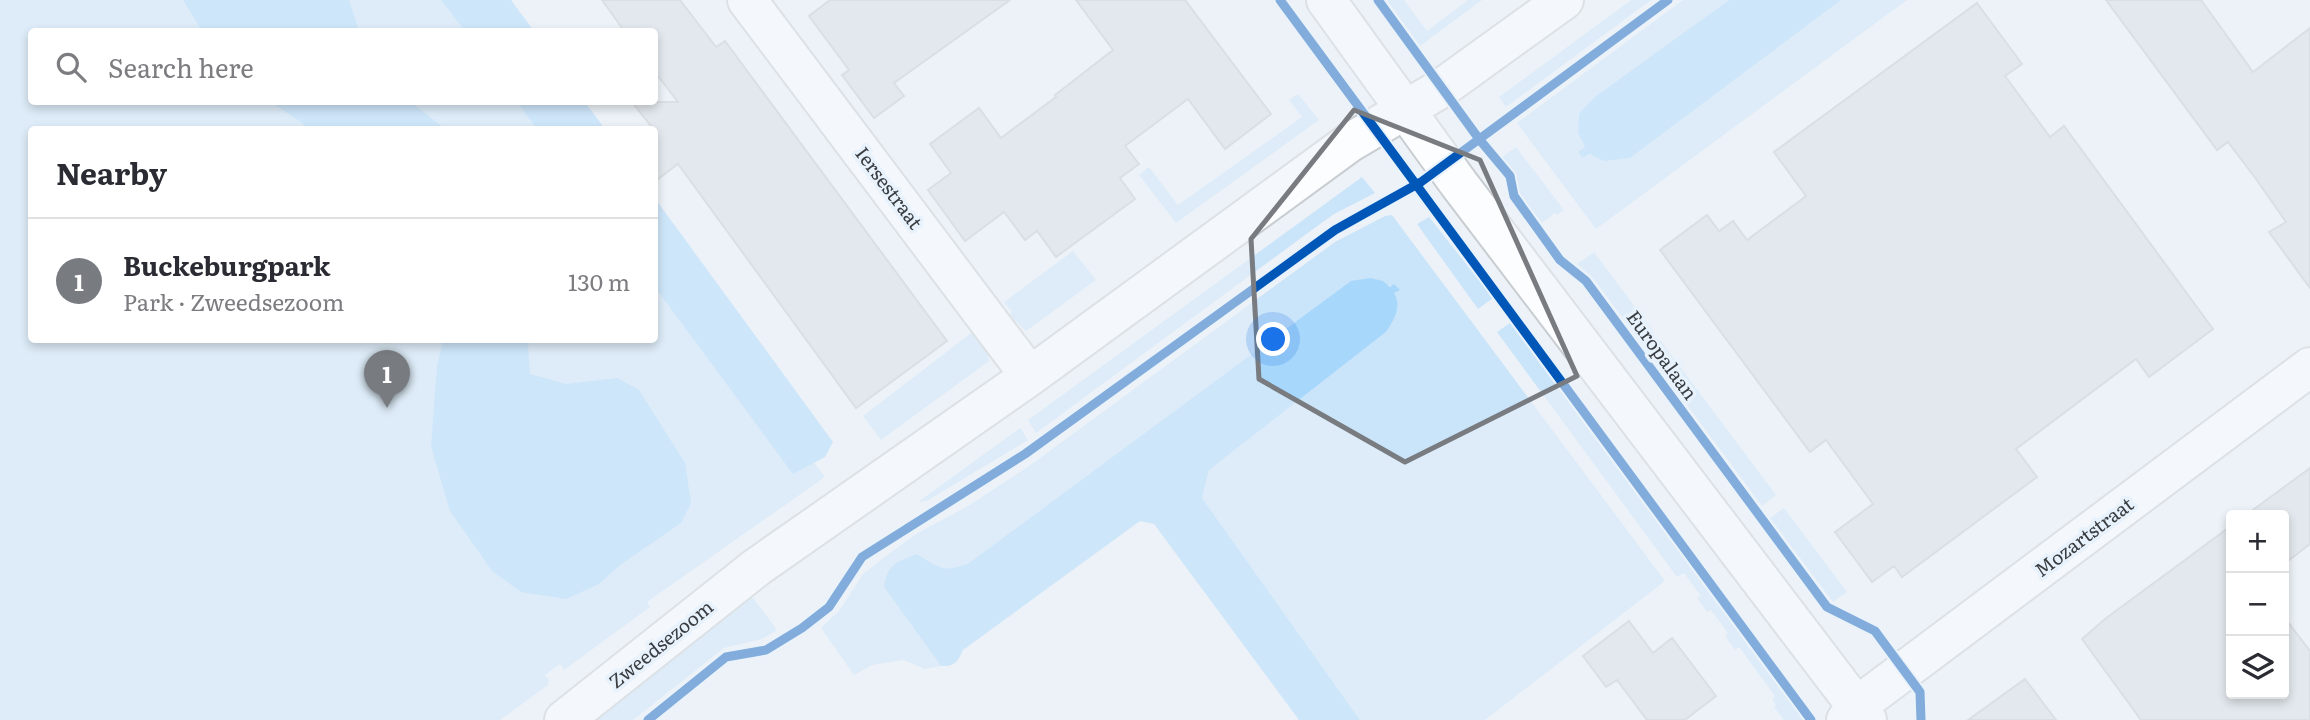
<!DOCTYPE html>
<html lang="en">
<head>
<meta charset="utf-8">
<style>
	:root { --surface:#fff; --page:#f2f2f3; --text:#2b2b33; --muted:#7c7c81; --line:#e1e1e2; --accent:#787c81 }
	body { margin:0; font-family:Literata,serif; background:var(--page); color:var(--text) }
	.controls { position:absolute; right:21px; bottom:21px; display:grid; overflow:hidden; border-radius:7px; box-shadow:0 4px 10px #0003 }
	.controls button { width:63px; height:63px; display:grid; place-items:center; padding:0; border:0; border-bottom:2px solid var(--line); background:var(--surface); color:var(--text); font:35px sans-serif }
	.you { position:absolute; left:1274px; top:340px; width:24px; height:24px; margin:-18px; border:5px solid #fff; border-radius:50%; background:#1a73e8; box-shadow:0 0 0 10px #1a73e833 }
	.badge { display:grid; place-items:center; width:46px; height:46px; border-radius:50%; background:var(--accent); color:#fff; font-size:23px; font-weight:700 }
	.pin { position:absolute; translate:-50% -58px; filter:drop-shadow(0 2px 4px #0008) }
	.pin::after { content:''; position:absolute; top:37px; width:24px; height:21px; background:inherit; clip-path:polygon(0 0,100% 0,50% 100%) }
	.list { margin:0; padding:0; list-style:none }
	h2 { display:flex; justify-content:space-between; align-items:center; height:91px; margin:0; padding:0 28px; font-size:30px }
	h2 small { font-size:23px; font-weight:400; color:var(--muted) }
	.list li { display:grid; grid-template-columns:46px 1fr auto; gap:21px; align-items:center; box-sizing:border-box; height:126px; padding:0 28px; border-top:2px solid var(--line) }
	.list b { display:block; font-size:26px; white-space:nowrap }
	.list p { margin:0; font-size:23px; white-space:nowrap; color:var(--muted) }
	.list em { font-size:23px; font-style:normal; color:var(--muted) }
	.icon { flex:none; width:38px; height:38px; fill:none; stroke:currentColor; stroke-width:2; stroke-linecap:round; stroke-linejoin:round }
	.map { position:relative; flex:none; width:2310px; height:720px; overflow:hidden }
	.search { position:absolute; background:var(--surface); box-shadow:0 4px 10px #0003; left:28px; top:28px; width:630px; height:77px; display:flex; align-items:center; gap:18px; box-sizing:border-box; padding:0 24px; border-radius:7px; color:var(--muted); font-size:26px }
	.panel { position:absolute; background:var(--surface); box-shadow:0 4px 10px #0003; left:28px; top:126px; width:630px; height:217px; border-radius:7px }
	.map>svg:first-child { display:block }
</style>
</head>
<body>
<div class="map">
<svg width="2310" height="720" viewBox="0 0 2310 720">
	<rect width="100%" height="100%" fill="#ecf2f7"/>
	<path fill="#cae4f9" d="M0,0H467L490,31L32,32V102H543L564,129L32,130V340H654L655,250L825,477L647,602L650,607L564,670L560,664L545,675L549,680L548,685L500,720H0Z
		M1387,0H1404L1427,31L1468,0H1482L1420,46Z
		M1631,0H1651L1506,107L1499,97Z
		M1683,0H1729L1596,96L1580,114L1578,133L1585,147L1578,153L1582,158L1590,154L1630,158L1841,0H1907L1596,229L1517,123Z
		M1298,94L1319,120L1176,223L1139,175L1149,167L1178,205L1302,117L1289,100Z
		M1516,147L1564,210L1557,215L1555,213L1542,223L1519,193L1514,173L1502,157Z
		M1362,177L1375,193L1334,214L1316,227L1036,433L1028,420Z
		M1392,215L1665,581L1485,720H1360L1202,498L1209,470L1386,332L1394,293L1399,290L1370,278L1351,282L969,563C943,573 940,568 917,554L884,587L941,666L925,669L903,660L872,665L854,675L821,628L839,611L863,574L886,556L916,534L968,506L1029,466L1335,242L1385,216Z
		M1429,217L1493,298L1478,309L1417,224Z
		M1073,251L1096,280L1026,331L1009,315L1012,312L1004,302Z
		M1594,252L1653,331L1640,341L1593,278L1577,264Z
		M1510,323L1803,720H1784L1774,707L1776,705L1772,699L1775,696L1739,647L1735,650L1725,636L1728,633L1711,610L1707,612L1697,598L1701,596L1684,573L1677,577L1497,332Z
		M975,330L986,344L989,361L881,440L863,416Z
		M1660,340L1776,495L1762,506L1647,351Z
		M1020,428L1028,440L927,501L918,502Z
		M1784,508L1847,592L1833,602L1770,518Z
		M745,595L754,599L777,630L762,639L724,648L633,720H592Z"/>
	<path fill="#a8d7fc" d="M183,0H349L358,28L357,32L202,31Z
		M441,0H511L534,31H465Z
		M1729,0H1841L1630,158L1604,161L1590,154L1582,158L1578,152L1585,147L1578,133L1579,114L1596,96Z
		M271,102H411L445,129H307L302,123Z
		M517,102H585L605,129H537Z
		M654,197L833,442L825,457L793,474L655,287Z
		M1370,278L1383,281L1390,287L1394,284L1400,290L1394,293C1402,307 1394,320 1386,332L1209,470L1202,498L1360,720H1299L1154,524L1140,521L963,650C958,662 954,667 941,666L884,587C887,564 897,562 917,554C940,568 943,573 969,563L1351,281Z
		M443,340H531L528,346L530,374L566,384L617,378L639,390L685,463L691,503L681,523L620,565L599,584L566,599L521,592L492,571L450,511L431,446L437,367Z"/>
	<path fill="#d6dbdf" stroke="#c4c8cd" stroke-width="2" d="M602,0H680L716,47L725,41L947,341L856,408L678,164L654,182V130L632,102H678L654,71V32H625Z
		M830,0H1010L894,83L904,96L874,118L842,75L849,70L809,16Z
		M1076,0H1185L1271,114L1225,149L1188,99L1125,146L1139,164L1120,178L1135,199L1056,257L1037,231L1025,240L1004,212L965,241L928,190L951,173L930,144L979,108L1001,138L1056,97L1055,95L1113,50Z
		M2106,0H2201L2253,72L2310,28V288L2269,232L2286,222L2256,179L2228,142L2217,150Z
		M1977,3L2022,64L2005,76L2050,137L2064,126L2213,329L2149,377L2136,359L2016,449L2037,477L1902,577L1894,566L1872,582L1835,532L1873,504L1826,440L1810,452L1660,250L1707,215L1719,231L1733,221L1747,240L1806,196L1774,152Z
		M2310,468V544L2284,564V515H2246Z
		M2231,526V694H2284V617L2310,651V720H2141L2082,639L2105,619Z
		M1629,621L1653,653L1672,638L1716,696L1685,720H1647L1617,680L1606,687L1583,656Z
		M2025,679L2056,720H1968Z"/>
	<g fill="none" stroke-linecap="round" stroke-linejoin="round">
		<defs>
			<path id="street" d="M747,0L1030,376
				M564,720L757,567L1030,376L1349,143L1442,88L1564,0
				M1846,720L1857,706L2310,367"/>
			<path id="secondary" d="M1326,0L1459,184L1867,720"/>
		</defs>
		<use href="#street" stroke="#c8cdd1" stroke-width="42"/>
		<use href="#secondary" stroke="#c8cdd1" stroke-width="42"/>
		<use href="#street" stroke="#fcfdfe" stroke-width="38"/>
		<use href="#secondary" stroke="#fcfdfe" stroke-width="38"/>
		<defs>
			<path id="cycleway" d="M1280,0L1811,720
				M1378,0L1479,139L1510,176L1514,196L1560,260L1586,281L1827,607L1875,631L1920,692L1921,720
				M648,720L726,657L766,650L802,628L829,607L862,557L1025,454L1335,230L1421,182L1668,0"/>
		</defs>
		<use href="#cycleway" stroke="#e7f2fc" stroke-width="13"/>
		<use href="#cycleway" stroke="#0057b8" stroke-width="9"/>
	</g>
	<path d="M0 0H2310V720H0ZM1354,110L1480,160L1577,376L1405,462L1259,379L1251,239Z" fill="#ecf2f7" fill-opacity=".55" fill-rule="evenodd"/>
	<path fill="none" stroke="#787c81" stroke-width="5" stroke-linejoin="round" d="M1354,110L1480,160L1577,376L1405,462L1259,379L1251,239Z"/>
	<g text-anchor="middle" stroke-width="7" stroke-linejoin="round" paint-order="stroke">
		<g font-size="19" fill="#393d41" stroke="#e7f2fc">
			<text transform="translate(889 188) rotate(53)" y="7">Iersestraat</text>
			<text transform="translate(1662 355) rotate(54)" y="7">Europalaan</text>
			<text transform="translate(2084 537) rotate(-37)" y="7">Mozartstraat</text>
			<text transform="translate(661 644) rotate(-39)" y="7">Zweedsezoom</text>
		</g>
	</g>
</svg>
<div class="controls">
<button>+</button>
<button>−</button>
<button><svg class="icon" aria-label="layers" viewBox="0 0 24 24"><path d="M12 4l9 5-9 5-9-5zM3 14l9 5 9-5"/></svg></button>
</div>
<div class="you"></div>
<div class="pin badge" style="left:387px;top:408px">1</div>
<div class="search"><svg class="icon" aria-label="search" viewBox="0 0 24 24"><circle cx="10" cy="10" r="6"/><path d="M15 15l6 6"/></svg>Search here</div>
<section class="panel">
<h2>Nearby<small></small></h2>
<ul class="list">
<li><span class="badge">1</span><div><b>Buckeburgpark</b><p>Park · Zweedsezoom</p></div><em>130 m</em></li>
</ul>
</section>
</div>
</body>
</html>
